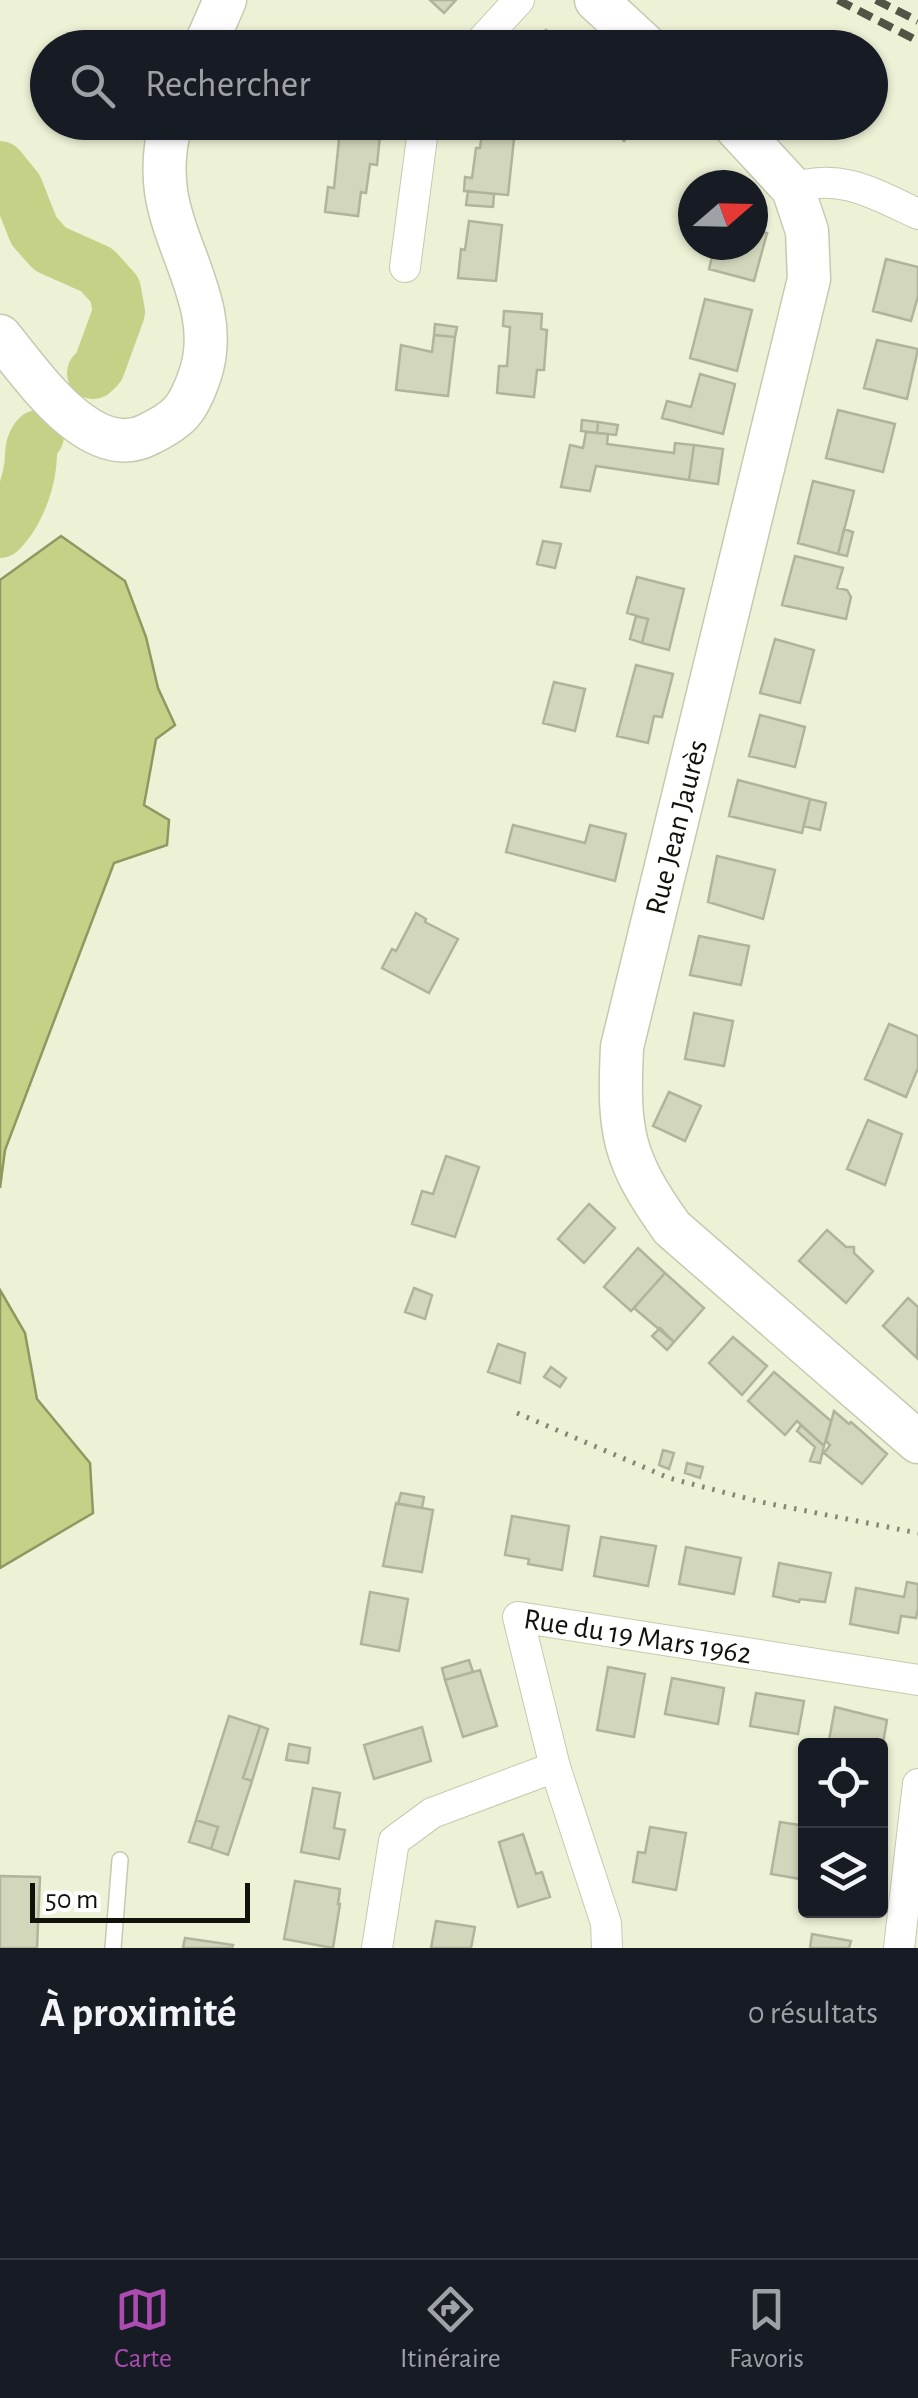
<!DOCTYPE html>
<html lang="fr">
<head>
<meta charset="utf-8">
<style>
	:root { --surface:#171b24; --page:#20242c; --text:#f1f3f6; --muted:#9ea1a6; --line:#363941; --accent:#ac4bb2 }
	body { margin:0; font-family:"Alegreya Sans",sans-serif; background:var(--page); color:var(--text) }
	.controls { position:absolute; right:30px; bottom:30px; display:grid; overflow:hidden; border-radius:10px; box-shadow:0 2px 8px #0004 }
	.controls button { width:90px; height:90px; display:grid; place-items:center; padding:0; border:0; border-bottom:2px solid var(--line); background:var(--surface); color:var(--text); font:50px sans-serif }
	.compass { position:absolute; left:678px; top:170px; width:90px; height:90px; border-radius:50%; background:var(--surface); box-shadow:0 2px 8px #0004; rotate:70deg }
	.scale { position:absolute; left:30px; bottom:25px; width:220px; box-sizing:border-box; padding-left:10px; border:5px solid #111209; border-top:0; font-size:28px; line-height:35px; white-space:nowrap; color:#111209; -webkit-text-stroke:8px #fff; paint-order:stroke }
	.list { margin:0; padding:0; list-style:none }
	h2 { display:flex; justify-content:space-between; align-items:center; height:130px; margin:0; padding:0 40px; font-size:42px }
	h2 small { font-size:32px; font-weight:400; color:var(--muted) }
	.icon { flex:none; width:55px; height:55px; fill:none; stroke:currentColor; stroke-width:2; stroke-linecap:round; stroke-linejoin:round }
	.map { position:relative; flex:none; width:918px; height:1948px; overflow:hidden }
	.search { position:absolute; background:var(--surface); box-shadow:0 2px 8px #0004; left:30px; right:30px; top:30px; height:110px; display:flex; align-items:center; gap:25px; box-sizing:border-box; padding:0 35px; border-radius:55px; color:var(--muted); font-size:38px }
	.sheet { height:310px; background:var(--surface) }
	nav { display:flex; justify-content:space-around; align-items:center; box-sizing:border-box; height:140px; border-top:2px solid var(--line); background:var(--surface); font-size:28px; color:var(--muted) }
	nav a { display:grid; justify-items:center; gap:5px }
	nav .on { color:var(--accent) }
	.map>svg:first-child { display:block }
</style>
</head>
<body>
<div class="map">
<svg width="918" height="1948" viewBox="0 0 918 1948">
	<rect width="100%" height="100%" fill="#edf2d6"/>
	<path fill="#c6d188" stroke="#909862" stroke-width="2.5" d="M61,536L125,581L146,637L158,688L175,725L156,739L144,805L169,820L167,845L114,863L5,1150L0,1188V580Z
		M0,1290L25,1333L37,1399L90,1463L93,1513L0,1568Z"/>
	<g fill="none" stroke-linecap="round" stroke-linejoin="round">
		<path stroke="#c6d188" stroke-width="52" d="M0,167L17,188L34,231L50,249L97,270L115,290L119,312L99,367L93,373
			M0,532C16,517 27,489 30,467C32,454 29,446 38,436"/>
	</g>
	<path fill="#d2d6bb" stroke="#b0b49a" stroke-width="2.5" d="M430,0H456L444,13Z
		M546,30L563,41L558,48H530Z
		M605,122H641L624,141Z
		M483,126L515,130L508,195L464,191L465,177L472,178L476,148H480Z
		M340,130L380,135L377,165L370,164L366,193L361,192L358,216L325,212L328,187L334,188Z
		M468,191L494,194L493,207L466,205Z
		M469,221L502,225L496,281L458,278L461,249L465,250Z
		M753,229L767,233L754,281L709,269L715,245H753Z
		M886,259L918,267V296L911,321L873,311Z
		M705,299L752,310L737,371L690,358Z
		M504,311L542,314L541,329L547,330L544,370H537L534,397L497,393L499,366H507L510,327L503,326Z
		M435,324L457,327L455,337L434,335Z
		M434,335L455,337L448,396L396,390L401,345L432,352Z
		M877,340L918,349L907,399L864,388Z
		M700,374L735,384L723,434L662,418L667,401L691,407Z
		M838,410L895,424L883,472L826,458Z
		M582,420L598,422L597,433L581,431Z
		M598,422L618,425L616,435L597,433Z
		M586,432L608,434L607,444L674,453L675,443L694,445L689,480L596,466L590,491L561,487L570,445L583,448Z
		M694,445L723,449L718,484L689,480Z
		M813,481L854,491L838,554L798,543Z
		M844,529L853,532L847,556L838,554Z
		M543,541L561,544L555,568L537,564Z
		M795,556L843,568L837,588L847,590L851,597L846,619L782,605Z
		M637,577L684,589L669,650L642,643L648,619L627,613Z
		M636,616L648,619L642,643L630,639Z
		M775,639L814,650L800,703L760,693Z
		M636,665L673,674L662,717L654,716L648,743L617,736Z
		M554,682L585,689L575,731L543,723Z
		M760,715L805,727L795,767L749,756Z
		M738,780L810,799L802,833L729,816Z
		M810,799L826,803L820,830L804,826Z
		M513,825L585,843L590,825L626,834L615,881L506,852Z
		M717,856L775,870L763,919L708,902Z
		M416,913L426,919L425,922L458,939L429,993L382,968L392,949L396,951Z
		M699,936L749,946L741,985L690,975Z
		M694,1013L733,1021L724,1066L685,1059Z
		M889,1024L918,1036V1068L906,1097L865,1079Z
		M669,1092L701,1106L685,1141L653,1126Z
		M868,1120L902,1134L885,1185L847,1169Z
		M446,1156L479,1167L455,1237L412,1224L422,1191L433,1194Z
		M589,1204L615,1228L584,1263L558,1239Z
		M827,1230L846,1247H854V1253L873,1271L846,1303L799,1261Z
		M638,1248L665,1273L631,1311L604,1287Z
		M665,1273L704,1308L674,1342L634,1308Z
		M414,1288L432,1295L425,1319L405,1312Z
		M908,1298L918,1307L917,1358L883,1326Z
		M660,1328L674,1342L667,1350L652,1336Z
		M733,1337L767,1366L742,1395L709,1363Z
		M498,1344L525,1353L520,1383L488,1372Z
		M551,1367L566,1378L560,1387L544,1377Z
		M774,1372L831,1421L824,1446L797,1421L785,1435L748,1401Z
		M834,1411L849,1424L851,1422L887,1454L862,1484L824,1453L830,1445L826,1441Z
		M801,1425L824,1446L820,1463L810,1461L815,1447L797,1431Z
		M663,1450L674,1453L669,1469L659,1465Z
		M687,1463L703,1467L700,1478L685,1473Z
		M401,1493L424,1497L422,1508L398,1504Z
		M396,1503L433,1510L422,1572L383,1566Z
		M512,1516L569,1526L562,1570L528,1564L529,1559L505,1555Z
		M601,1537L656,1546L648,1586L594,1576Z
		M686,1547L741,1558L734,1594L679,1584Z
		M779,1563L831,1573L825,1602L800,1599L799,1602L773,1596Z
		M907,1582L918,1584V1608L916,1618L901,1616L898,1633L850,1624L856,1588L904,1597Z
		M370,1592L408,1599L399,1651L361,1644Z
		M469,1660L473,1672L445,1680L442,1668Z
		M608,1667L645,1674L634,1737L597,1730Z
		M480,1670L497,1726L463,1737L445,1680Z
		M672,1678L724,1688L718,1724L665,1714Z
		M756,1693L804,1701L798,1734L750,1726Z
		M835,1707L887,1720L881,1755L880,1746H828Z
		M229,1716L260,1726L243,1778L252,1781L228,1855L211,1849L218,1827L196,1820Z
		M260,1726L268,1729L252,1781L243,1778Z
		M422,1727L431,1761L374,1779L364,1745Z
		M289,1744L310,1748L308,1763L286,1760Z
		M313,1788L340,1793L334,1828L345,1830L339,1859L301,1852Z
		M196,1820L218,1827L211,1849L189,1842Z
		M780,1822L806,1826V1880L771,1874Z
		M650,1827L686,1833L676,1890L633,1882L638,1852L645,1853Z
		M523,1834L536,1874L542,1872L550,1897L518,1907L499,1842Z
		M0,1876L40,1877L37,1948H0Z
		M295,1881L340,1889L338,1904H340L333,1948L284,1939Z
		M436,1921L475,1927L471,1948H431Z
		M812,1934L851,1941L849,1948H810Z
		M185,1938L233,1945L232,1948H183Z"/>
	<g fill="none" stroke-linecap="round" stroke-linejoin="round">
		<defs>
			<path id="lane" d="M113,1948L120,1860"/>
			<g id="street">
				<path d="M475,48L519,0"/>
				<path d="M793,189C838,171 877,195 918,214"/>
				<path d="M405,267L424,122"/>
				<path d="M377,1948L394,1841L432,1813L555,1767"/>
				<path id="s1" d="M607,1948L606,1923L555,1767L518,1617L918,1680"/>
				<path d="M899,1948L918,1784"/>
			</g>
			<path id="secondary" d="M596,0L648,48
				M204,48L225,0
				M731,122L793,189L807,231L809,279L622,1047C618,1132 622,1158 672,1228L918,1442
				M0,336C31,373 90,463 147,435C180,419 188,410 200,375C222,310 175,253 166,191C163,169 165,144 171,122"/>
		</defs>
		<use href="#lane" stroke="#c5caaf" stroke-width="18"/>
		<use href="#street" stroke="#c5caaf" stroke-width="32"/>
		<use href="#secondary" stroke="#c5caaf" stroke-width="45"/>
		<path stroke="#838673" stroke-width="5" stroke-dasharray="2.5 8" stroke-linecap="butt" d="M517,1413L669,1478L761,1502L918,1533"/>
		<use href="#lane" stroke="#fff" stroke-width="15"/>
		<use href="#street" stroke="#fff" stroke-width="30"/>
		<use href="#secondary" stroke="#fff" stroke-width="42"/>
		<path stroke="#525445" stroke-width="8" stroke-dasharray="15 8" stroke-linecap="butt" d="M838,0L918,41
			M876,0L918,21"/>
	</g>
	<g text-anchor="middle" stroke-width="10" stroke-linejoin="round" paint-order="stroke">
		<g font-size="30" fill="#111209" stroke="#fff">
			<text transform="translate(676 827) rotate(-76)" y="10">Rue Jean Jaurès</text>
			<text dy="10" stroke="none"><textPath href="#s1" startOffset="465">Rue du 19 Mars 1962</textPath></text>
		</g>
	</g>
</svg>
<div class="controls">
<button><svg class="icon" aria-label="locate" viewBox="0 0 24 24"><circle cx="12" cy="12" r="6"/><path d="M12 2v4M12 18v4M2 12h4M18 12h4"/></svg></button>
<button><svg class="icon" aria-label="layers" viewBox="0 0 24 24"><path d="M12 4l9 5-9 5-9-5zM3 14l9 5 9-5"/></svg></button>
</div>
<svg class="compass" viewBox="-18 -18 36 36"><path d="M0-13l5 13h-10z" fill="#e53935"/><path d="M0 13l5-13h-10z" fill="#9ea1a6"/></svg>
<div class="scale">50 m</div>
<div class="search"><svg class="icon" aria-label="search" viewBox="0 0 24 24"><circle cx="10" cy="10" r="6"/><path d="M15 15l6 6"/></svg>Rechercher</div>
</div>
<section class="sheet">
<h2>À proximité<small>0 résultats</small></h2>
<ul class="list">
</ul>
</section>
<nav>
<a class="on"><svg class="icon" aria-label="map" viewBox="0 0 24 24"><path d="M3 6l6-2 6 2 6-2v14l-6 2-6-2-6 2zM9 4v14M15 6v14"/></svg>Carte</a>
<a><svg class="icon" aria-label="directions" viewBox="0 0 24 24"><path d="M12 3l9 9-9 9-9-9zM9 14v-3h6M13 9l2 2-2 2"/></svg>Itinéraire</a>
<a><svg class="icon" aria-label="saved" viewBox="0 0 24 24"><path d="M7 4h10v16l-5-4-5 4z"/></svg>Favoris</a>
</nav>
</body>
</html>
